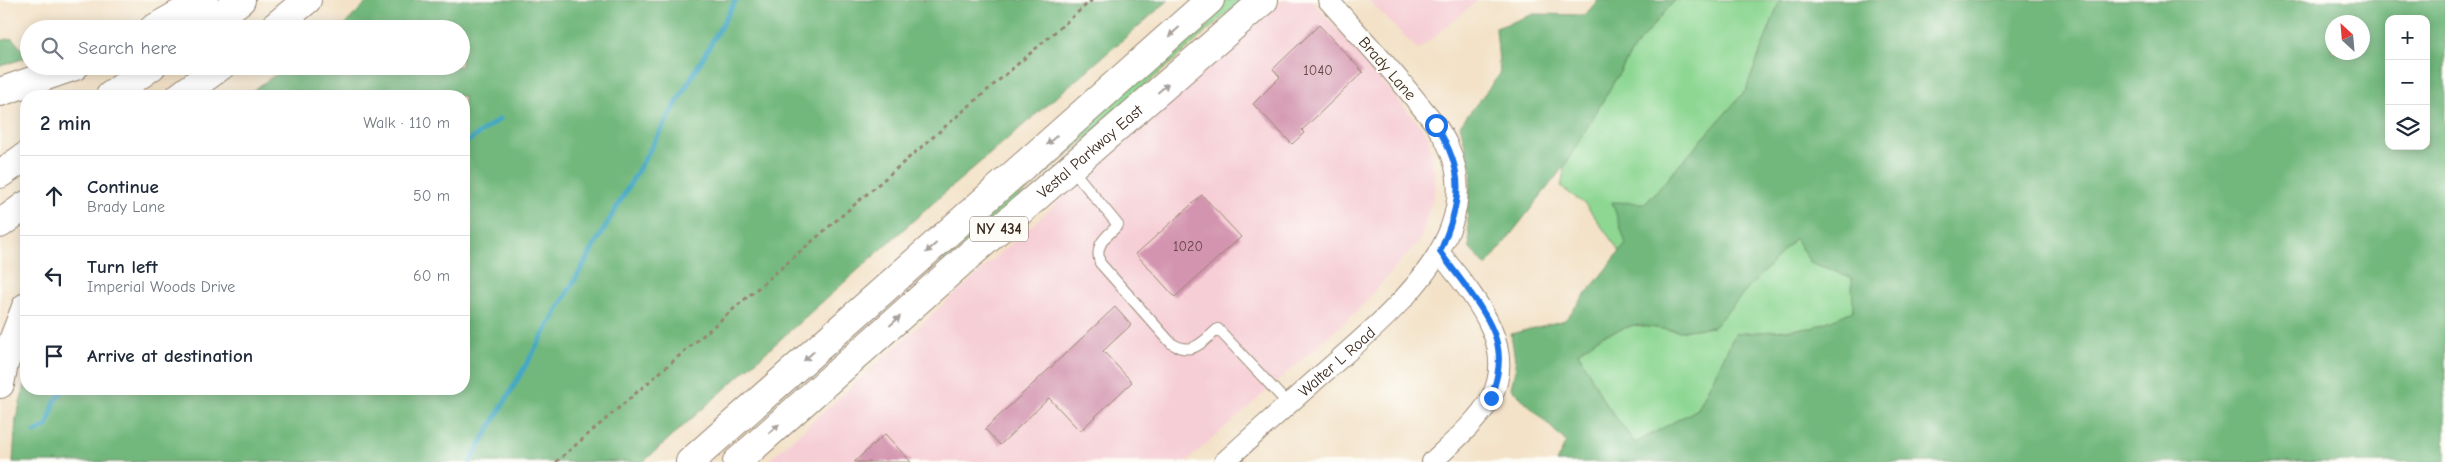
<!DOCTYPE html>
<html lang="en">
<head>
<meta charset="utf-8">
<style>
	:root { --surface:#fff; --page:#f2f2f3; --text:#1f2937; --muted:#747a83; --line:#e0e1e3 }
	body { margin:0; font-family:"Comic Neue",sans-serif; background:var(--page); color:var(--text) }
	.controls { position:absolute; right:15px; top:15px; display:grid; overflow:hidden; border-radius:10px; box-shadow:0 2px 12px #0003 }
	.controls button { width:45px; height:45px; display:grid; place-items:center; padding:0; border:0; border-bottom:1px solid var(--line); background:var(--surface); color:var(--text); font:25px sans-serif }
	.compass { position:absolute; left:2325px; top:15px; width:45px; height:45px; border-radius:50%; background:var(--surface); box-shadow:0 2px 12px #0003; rotate:334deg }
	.stop { position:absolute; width:15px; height:15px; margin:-11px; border:4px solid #1a73e8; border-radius:50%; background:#fff }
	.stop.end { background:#1a73e8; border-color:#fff; box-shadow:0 1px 5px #0008 }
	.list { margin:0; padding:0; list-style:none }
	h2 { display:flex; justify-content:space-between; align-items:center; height:65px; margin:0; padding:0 20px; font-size:21px }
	h2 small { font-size:16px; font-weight:400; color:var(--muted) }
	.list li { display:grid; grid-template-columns:32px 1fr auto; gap:15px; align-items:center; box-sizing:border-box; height:80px; padding:0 20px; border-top:1px solid var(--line) }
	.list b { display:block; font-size:19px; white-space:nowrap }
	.list p { margin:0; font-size:16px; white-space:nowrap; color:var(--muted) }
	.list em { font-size:16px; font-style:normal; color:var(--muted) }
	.icon { flex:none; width:28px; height:28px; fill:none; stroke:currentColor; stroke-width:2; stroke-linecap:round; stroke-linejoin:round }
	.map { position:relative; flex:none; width:2445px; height:462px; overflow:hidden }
	.search { position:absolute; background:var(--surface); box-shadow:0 2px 12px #0003; left:20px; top:20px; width:450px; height:55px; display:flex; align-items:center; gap:12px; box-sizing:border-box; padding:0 18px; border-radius:28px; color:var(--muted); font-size:19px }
	.panel { position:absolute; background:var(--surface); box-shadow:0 2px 12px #0003; left:20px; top:90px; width:450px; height:305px; border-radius:20px }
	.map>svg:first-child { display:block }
</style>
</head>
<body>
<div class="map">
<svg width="2445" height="462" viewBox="0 0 2445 462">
	<rect width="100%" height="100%" fill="#fdfcf7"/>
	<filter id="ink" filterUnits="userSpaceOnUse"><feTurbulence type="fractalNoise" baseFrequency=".02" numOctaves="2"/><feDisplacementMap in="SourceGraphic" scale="10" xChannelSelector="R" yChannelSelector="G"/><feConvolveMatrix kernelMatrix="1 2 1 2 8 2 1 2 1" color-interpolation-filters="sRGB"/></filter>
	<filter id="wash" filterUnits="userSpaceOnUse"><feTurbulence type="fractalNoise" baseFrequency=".0096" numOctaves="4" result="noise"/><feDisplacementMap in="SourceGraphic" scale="20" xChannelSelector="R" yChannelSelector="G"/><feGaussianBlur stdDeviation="1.12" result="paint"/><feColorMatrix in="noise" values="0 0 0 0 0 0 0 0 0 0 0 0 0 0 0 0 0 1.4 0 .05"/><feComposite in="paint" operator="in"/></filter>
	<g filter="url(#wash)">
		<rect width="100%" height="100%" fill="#f3e2c8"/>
		<path fill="#f6cfd6" d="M1284,0H1312L1428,135L1436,187L1420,240L1357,311L1186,462H767Z
			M1368,0H1478L1418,50Z"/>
		<path fill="#8dd793" stroke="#648058" d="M1223,0H1242L940,267L943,259L978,218Z
			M1675,0H1780L1746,90L1646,203L1626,244L1620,252L1586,205L1561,187L1565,165L1634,48Z
			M1795,238L1810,262L1852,278L1853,311L1812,328L1735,334L1698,409L1635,443L1605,403L1578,352L1601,336L1634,325L1678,331L1713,327Z"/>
		<path fill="#72b87d" stroke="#56714e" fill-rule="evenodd" d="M369,0H1169L942,195L643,462H13L16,419L26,381V389H464V96H245L288,66H461V29H340Z
			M1598,0H1675L1634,48L1565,165L1486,266L1470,249L1467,211L1472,173L1460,125L1500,74L1496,28L1534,14L1585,15Z
			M1780,0H2445V462H1556L1566,442L1511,388L1516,366L1511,334L1565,320L1626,244L1612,202L1646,203L1746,90ZM2389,19H2426V146H2389ZM2362,22V52H2332V22ZM1795,238L1810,262L1852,278L1853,311L1812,328L1735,334L1698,409L1635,443L1605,403L1578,352L1601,336L1634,325L1678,331L1713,327Z
			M12,38L29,57L0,66V41Z"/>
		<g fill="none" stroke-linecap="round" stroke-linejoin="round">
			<path stroke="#45a8c4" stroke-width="5" d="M464,144L500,119
				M35,432L47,426L55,401L64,389
				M470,462L736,0"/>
		</g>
		<g id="blocks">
			<path fill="#d394af" d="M1319,25L1363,72L1302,130L1304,133L1292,144L1253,104L1280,77L1273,69Z
				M1202,195L1241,237L1175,297L1136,254Z
				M1115,307L1131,325L1103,351L1132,382L1080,431L1049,398L1000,445L985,429Z
				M885,434L911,462H854Z"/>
		</g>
	</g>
	<g filter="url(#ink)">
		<use href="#blocks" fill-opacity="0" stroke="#978673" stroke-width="1"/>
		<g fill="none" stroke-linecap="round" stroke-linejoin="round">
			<defs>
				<path id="lane" d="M1071,168L1118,225C1106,237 1094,244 1100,263L1171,343C1192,357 1202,342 1218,329L1288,404"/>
				<g id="street">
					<path id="s1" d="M1224,462C1258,431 1293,400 1328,369C1387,316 1490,237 1448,146C1441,130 1429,116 1418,103C1390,67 1358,34 1328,0"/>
					<path d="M1432,462C1451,444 1478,421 1491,398C1519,344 1470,292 1439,252"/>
				</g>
				<g id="primary">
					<path d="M690,462L1210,0"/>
					<path id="s2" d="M737,462L966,258L1264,0"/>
				</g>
				<path id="highway" d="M153,29L204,0
					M203,29L241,0
					M272,29L307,0
					M0,92L75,66
					M110,96L152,66
					M180,96L221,66
					M0,174L26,156
					M0,224L26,205
					M0,384L4,364L26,307"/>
			</defs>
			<use href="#lane" stroke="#978673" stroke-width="12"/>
			<use href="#street" stroke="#978673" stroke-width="22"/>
			<use href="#primary" stroke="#978673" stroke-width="30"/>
			<use href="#highway" stroke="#978673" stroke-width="30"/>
			<path stroke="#978673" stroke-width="3" stroke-dasharray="4 4" stroke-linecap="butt" d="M556,462L1092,0"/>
			<use href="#lane" stroke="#fff" stroke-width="10"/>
			<use href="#street" stroke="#fff" stroke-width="20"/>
			<use href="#primary" stroke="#fff" stroke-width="28"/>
			<use href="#highway" stroke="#fff" stroke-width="28"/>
		</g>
		<defs><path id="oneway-solid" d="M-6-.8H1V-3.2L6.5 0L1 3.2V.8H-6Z" transform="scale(1.25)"/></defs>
		<g fill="#a79f9a">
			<use href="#oneway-solid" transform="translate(1174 32) rotate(138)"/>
			<use href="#oneway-solid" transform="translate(1163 88) rotate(-41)"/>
			<use href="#oneway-solid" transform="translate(1052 140) rotate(138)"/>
			<use href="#oneway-solid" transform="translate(931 248) rotate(138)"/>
			<use href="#oneway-solid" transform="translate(895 321) rotate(-42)"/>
			<use href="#oneway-solid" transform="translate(809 356) rotate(138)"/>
			<use href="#oneway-solid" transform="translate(774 429) rotate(-42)"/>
		</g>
	</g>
	<g fill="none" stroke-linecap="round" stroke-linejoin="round" filter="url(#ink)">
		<path stroke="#1a73e8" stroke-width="6" d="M1436,125C1467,175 1461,200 1440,252C1458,277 1494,318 1498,348C1501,366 1496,382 1491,398"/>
	</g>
	<g text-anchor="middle" stroke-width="4" stroke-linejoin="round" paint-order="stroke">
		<g font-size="14" fill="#614442">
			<text x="1318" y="75">1040</text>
			<text x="1188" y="251">1020</text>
		</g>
		<rect fill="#fdfcf7" stroke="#75695f" stroke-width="1" x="970" y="216.5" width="58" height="25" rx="4"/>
		<g font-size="15" font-weight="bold" fill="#3b2a1e">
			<text x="999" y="234">NY 434</text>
		</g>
		<g font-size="16" fill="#3b2a1e" stroke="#fdfcf7">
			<text transform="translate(1388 68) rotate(49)" y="6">Brady Lane</text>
			<text dy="6" stroke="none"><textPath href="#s2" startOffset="470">Vestal Parkway East</textPath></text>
			<text dy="6" stroke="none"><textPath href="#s1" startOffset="151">Walter L Road</textPath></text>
		</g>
	</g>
</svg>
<div class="controls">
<button>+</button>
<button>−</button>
<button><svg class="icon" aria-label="layers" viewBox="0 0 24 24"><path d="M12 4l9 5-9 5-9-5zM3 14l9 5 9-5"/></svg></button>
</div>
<svg class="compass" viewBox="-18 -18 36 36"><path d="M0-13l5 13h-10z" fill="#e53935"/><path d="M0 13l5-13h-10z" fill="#747a83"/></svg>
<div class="stop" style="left:1436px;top:125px"></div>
<div class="stop end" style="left:1491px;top:398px"></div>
<div class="search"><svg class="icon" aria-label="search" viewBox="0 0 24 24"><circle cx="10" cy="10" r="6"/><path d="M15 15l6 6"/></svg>Search here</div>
<section class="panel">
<h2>2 min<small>Walk · 110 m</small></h2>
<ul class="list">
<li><svg class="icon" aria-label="ahead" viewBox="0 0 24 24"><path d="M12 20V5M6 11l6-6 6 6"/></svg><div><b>Continue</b><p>Brady Lane</p></div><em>50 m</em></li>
<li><svg class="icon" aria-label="left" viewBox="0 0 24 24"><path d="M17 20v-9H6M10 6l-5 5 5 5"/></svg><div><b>Turn left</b><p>Imperial Woods Drive</p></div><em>60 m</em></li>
<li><svg class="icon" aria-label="arrive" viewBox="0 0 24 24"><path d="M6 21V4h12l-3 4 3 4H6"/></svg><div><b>Arrive at destination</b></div></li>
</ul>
</section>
</div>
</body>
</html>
